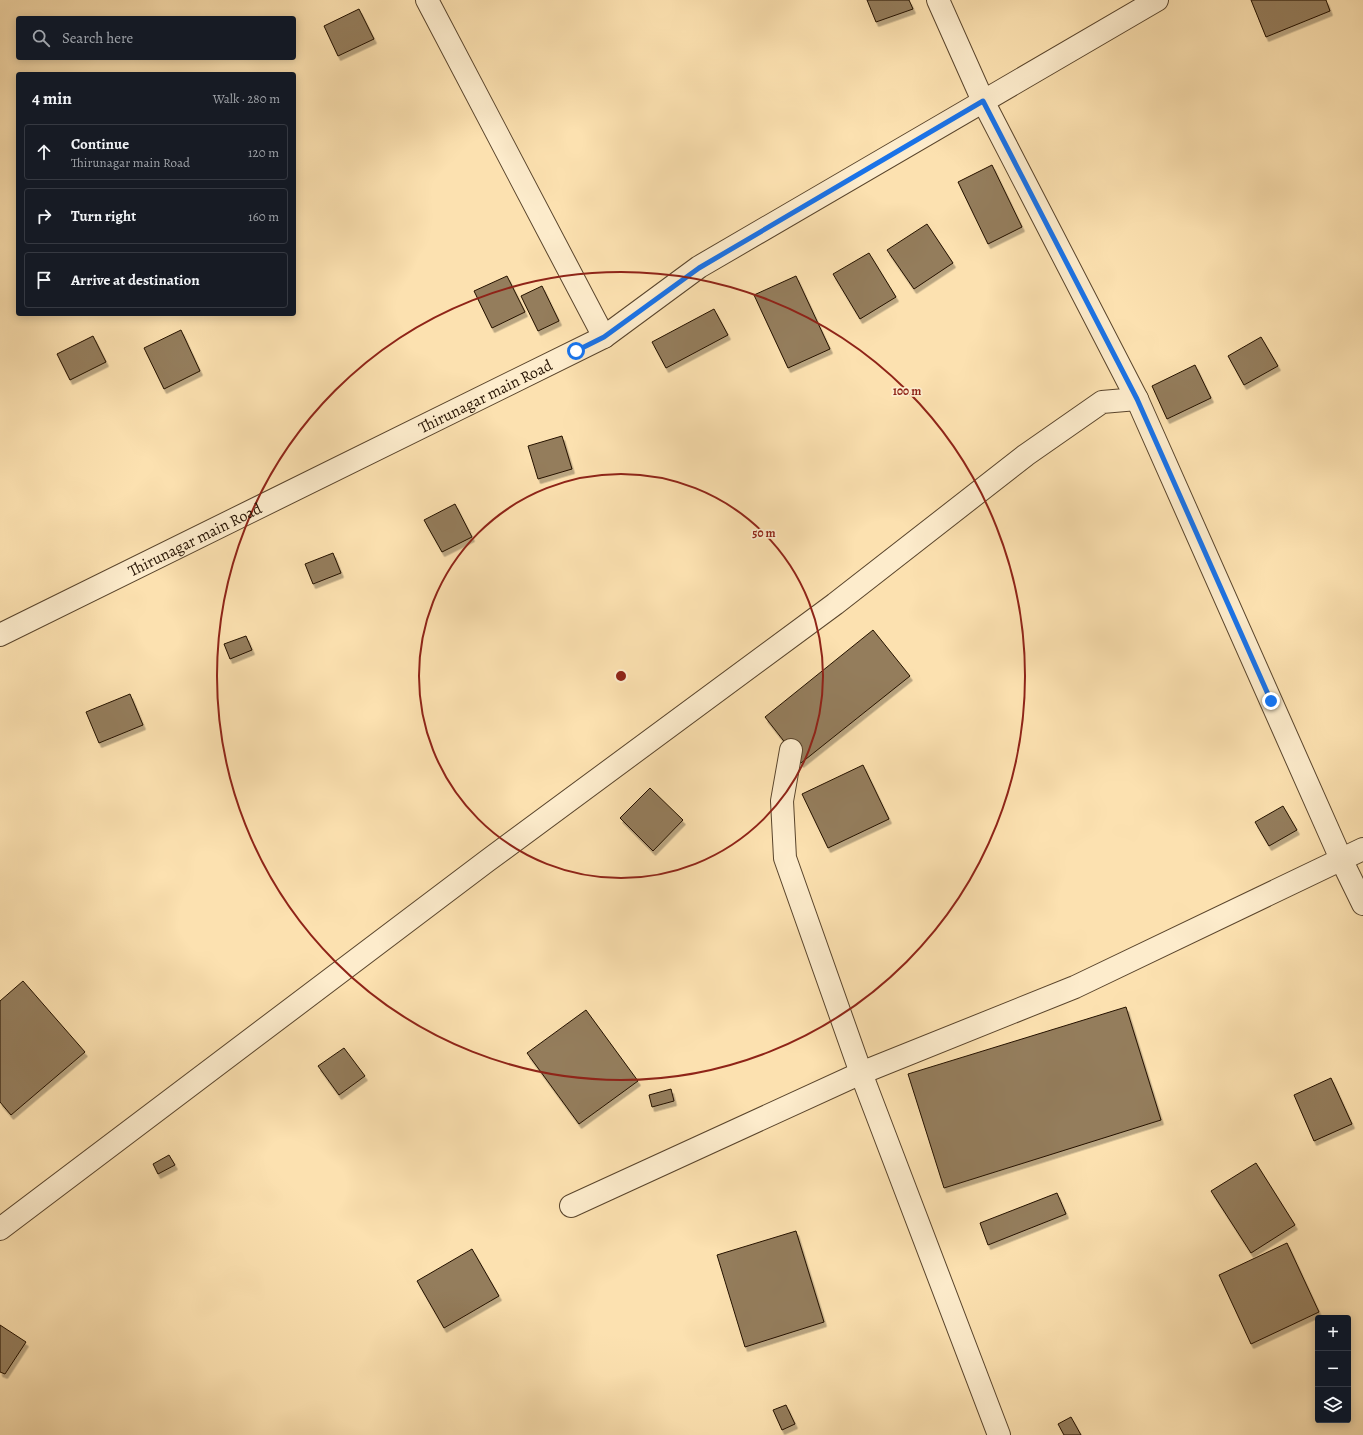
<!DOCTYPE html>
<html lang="en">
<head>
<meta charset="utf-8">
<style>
	:root { --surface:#171b24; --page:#242831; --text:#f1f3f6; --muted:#9ea1a6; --line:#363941 }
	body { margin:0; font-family:Alegreya,serif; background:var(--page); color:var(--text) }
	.controls { position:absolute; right:12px; bottom:12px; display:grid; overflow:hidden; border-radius:4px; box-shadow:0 2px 10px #0003 }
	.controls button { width:36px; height:36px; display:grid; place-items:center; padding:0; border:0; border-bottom:1px solid var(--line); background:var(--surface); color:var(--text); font:20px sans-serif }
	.stop { position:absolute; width:12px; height:12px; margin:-9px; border:3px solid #1a73e8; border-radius:50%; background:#fff }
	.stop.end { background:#1a73e8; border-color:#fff; box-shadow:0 1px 4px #0008 }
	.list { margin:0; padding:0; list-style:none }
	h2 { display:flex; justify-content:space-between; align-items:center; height:52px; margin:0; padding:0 16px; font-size:17px }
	h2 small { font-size:13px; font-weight:400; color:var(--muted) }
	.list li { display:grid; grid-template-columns:26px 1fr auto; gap:12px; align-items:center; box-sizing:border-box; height:56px; margin:0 8px 8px; padding:0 8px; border:1px solid var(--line); border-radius:4px }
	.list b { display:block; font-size:15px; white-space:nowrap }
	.list p { margin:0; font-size:13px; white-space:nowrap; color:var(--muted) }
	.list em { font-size:13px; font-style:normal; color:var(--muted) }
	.icon { flex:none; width:22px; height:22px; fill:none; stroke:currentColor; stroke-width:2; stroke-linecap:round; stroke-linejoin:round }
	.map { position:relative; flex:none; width:1363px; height:1435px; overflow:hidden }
	.search { position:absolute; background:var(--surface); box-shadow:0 2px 10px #0003; left:16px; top:16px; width:280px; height:44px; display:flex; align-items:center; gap:10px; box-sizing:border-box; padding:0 14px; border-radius:4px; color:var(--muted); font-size:15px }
	.panel { position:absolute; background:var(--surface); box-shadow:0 2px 10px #0003; left:16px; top:72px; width:280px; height:244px; border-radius:4px }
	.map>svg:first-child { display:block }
</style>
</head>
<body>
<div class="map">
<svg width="1363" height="1435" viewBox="0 0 1363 1435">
	<defs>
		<filter id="shadow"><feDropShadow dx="2.5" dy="4.5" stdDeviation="0" flood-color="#0004"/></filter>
	</defs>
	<rect width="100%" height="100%" fill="#fce1b0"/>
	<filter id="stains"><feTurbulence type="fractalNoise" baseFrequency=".005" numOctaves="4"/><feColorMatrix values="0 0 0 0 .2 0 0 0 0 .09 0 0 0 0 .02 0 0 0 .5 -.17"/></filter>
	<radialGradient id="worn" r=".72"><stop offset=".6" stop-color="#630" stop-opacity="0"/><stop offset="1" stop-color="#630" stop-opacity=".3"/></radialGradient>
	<path fill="#947d5c" stroke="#241100" filter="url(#shadow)" d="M867,0H909L913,9L876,22Z
		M1251,0H1326L1330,11L1266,37Z
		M359,9L374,39L338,56L324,26Z
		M992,165L1022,227L988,244L958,182Z
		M927,224L953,263L914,289L887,250Z
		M869,253L896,297L860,319L833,274Z
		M507,276L525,312L492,328L474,291Z
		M796,276L830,349L788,368L754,295Z
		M542,286L559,321L538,331L521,296Z
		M714,309L728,335L666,368L652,342Z
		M181,330L200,371L164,389L144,348Z
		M93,336L106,362L70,380L57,354Z
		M1261,337L1278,366L1244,385L1228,356Z
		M1195,365L1211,398L1167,419L1152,386Z
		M562,436L572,469L538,479L528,446Z
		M455,504L472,537L442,552L424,520Z
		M333,553L341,573L313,584L305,564Z
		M873,630L910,676L801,763L765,717Z
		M246,636L252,650L230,659L224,644Z
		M130,694L143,725L99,743L86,712Z
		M863,765L889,819L828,848L802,794Z
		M650,788L683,820L653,851L620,818Z
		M1283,806L1297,830L1269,846L1255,822Z
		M23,981L85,1052L11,1115L0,1102V1001Z
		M1126,1007L1161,1120L944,1188L908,1074Z
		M586,1010L638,1081L579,1124L527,1053Z
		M344,1048L365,1076L339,1095L318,1066Z
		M1331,1078L1352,1124L1314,1141L1294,1095Z
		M671,1089L674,1101L652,1107L649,1095Z
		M169,1155L175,1165L158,1174L153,1164Z
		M1256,1163L1295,1225L1251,1253L1211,1191Z
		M1057,1193L1066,1214L988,1245L980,1223Z
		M796,1231L824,1322L745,1347L717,1255Z
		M1287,1243L1319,1312L1251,1344L1219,1275Z
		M472,1249L499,1296L444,1328L417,1281Z
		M0,1325L26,1342L5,1374L0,1372Z
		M786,1405L795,1424L782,1430L773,1410Z
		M1071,1417L1081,1435H1064L1058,1424Z"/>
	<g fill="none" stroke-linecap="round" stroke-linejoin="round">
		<defs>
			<g id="minor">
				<path d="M427,0L604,337"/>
				<path d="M938,0L983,101L1137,399L1341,859L1363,904"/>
				<path id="s1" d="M0,635L604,337L699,267L1157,0"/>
				<path d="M791,750L782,801L785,858L861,1073L999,1435"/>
				<path d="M571,1206L861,1073L1075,987L1363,849"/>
				<path d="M0,1229L487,861L835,604L1026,455L1102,402L1137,399"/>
			</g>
		</defs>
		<use href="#minor" stroke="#5a452c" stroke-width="24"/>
		<use href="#minor" stroke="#fdeccc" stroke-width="22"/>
	</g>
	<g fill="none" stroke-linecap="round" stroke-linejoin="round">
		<path stroke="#1a73e8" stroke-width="5" d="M576,351L604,337L699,268L983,101L1137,399L1271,701"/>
	</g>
	<g fill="none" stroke="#8f2418" stroke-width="2">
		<circle cx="621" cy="676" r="202"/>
		<circle cx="621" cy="676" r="404"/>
	</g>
	<g text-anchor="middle" stroke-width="3.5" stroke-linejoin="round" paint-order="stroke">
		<g font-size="16" fill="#241100" stroke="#fdeccc">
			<text dy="6" stroke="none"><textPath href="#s1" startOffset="541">Thirunagar main Road</textPath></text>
			<text dy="6" stroke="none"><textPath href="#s1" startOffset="217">Thirunagar main Road</textPath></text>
		</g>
	</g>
	<circle cx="621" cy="676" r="6" fill="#8f2418" stroke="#fdeccc" stroke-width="2"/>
	<g font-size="12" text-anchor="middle" font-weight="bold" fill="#8f2418" stroke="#fdeccc" stroke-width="3.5" stroke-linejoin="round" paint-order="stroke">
		<text x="907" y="395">100 m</text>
		<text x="764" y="537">50 m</text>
	</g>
	<rect width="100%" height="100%" filter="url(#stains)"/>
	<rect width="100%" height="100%" fill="url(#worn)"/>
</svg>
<div class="controls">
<button>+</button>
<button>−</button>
<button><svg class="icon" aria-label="layers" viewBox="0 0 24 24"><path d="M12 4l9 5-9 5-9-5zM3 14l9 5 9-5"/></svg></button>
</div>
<div class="stop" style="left:576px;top:351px"></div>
<div class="stop end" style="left:1271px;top:701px"></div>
<div class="search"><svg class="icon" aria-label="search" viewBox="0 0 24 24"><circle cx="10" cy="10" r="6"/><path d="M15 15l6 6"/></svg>Search here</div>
<section class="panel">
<h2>4 min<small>Walk · 280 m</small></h2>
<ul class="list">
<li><svg class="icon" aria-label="ahead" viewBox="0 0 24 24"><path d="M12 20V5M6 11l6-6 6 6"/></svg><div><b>Continue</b><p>Thirunagar main Road</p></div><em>120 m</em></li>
<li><svg class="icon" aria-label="right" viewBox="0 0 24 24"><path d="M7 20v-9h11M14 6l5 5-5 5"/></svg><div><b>Turn right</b></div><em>160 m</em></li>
<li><svg class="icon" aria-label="arrive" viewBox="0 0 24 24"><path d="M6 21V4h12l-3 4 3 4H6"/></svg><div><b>Arrive at destination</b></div></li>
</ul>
</section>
</div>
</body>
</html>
